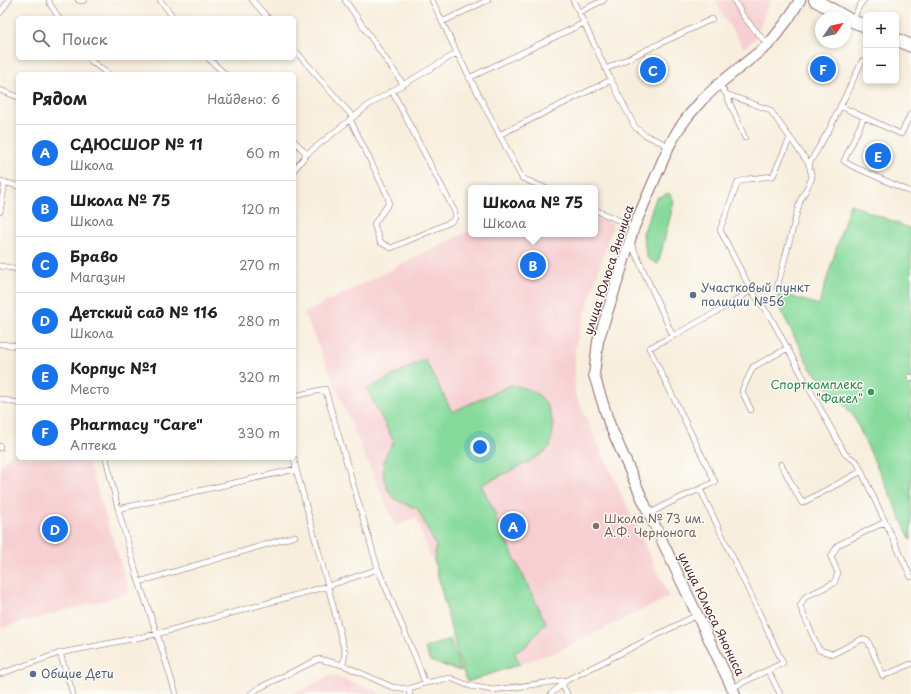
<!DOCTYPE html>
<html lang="ru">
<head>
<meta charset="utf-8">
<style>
	:root { --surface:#fff; --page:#f2f2f2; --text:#202124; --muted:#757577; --line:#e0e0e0; --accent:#1a73e8 }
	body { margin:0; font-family:"Playpen Sans",sans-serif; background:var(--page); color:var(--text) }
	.controls { position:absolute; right:12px; top:12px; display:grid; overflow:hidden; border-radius:6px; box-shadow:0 2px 6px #0003 }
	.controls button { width:36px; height:36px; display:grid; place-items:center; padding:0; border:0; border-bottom:1px solid var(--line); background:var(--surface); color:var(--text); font:20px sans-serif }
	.compass { position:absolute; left:815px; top:12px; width:36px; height:36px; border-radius:50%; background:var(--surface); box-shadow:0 2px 6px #0003; rotate:56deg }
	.you { position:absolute; left:480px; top:447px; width:14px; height:14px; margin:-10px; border:3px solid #fff; border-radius:50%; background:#1a73e8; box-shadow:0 0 0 6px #1a73e833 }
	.badge { display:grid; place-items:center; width:26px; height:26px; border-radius:50%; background:var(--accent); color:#fff; font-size:13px; font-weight:700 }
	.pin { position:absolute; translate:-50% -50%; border:2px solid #fff; box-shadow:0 1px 4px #0006 }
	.popup { position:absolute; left:468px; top:185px; width:130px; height:52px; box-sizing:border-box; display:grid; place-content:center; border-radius:6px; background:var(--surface); filter:drop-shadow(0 1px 3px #0005); font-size:13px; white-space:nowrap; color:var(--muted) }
	.popup b { font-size:15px; color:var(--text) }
	.popup::after { content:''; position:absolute; left:50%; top:100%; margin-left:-8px; border:8px solid transparent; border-top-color:var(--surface) }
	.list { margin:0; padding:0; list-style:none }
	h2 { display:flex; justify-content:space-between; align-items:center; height:52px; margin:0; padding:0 16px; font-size:17px }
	h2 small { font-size:13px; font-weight:400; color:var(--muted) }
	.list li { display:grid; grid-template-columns:26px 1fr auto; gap:12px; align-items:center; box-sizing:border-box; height:56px; padding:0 16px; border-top:1px solid var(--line) }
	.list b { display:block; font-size:15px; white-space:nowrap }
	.list p { margin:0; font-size:13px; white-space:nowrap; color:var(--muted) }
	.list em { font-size:13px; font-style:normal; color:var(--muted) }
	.icon { flex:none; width:22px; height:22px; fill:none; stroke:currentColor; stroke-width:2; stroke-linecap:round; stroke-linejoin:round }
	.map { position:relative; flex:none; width:911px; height:694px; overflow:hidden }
	.search { position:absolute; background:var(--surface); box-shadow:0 2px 6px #0003; left:16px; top:16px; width:280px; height:44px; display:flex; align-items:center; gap:10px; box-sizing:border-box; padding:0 14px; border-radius:6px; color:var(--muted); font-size:15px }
	.panel { position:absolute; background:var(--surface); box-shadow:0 2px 6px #0003; left:16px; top:72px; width:280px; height:388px; border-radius:6px }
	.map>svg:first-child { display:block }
</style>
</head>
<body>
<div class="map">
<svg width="911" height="694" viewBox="0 0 911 694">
	<rect width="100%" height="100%" fill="#fdfcf7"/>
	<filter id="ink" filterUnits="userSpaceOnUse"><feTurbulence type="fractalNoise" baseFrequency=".025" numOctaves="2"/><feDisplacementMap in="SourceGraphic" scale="8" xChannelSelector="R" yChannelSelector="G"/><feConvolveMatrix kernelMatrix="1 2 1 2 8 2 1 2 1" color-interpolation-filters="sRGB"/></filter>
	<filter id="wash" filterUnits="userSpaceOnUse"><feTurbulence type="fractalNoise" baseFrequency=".012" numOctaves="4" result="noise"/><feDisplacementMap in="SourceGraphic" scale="16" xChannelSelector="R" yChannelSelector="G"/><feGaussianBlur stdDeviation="0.9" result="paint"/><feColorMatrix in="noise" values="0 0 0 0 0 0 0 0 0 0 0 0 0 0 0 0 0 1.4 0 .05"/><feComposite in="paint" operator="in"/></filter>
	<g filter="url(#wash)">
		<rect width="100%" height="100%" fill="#f8eedd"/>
		<path fill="#f7cfd2" d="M716,0H770L755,39L744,48L723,16Z
			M595,217L613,224L575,347V394L669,597L558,651L467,682L458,657L434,561L430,557L416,517L395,526L304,313L471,230V234H595Z
			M18,448V458H87L130,593L1,628L0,624V466Z
			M332,675L375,690L379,694H292Z"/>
		<path fill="#86da9b" stroke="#687c63" d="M669,193L674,202L658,264L647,258L643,234L656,198Z
			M850,204L911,229V541L888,490L853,415L810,368L782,312L777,299L780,293L819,305Z
			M425,359L452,412L511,385C527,387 543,393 549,410C553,422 555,427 551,440C551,442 551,444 550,446C543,458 496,477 481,485L497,517L495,518L546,623L525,647L514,652L520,664L467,682L458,657L434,560L436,546L417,508C409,506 398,502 392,496C384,487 380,466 386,455C388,450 391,446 394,442L367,389Z
			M450,639L461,671L430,661L425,648Z"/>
	</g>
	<g filter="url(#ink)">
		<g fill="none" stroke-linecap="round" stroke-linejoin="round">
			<defs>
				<path id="service" d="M49,0L50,4L59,18
					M78,0L82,1L84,0
					M160,0L174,18
					M252,0L268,18
					M345,0L403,84
					M432,0L457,53L522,178L545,188
					M573,0L611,80L635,127L645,135L669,146
					M734,0L743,16L768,45
					M579,12L604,0
					M0,13L9,0
					M852,21L860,5L864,0
					M442,22L488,0
					M294,49L353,117
					M88,58L91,61L108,74
					M208,58L225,74
					M606,69L712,19
					M469,78L584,23
					M719,84L726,94L770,110L809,164L830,128L862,61
					M0,90L18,97
					M726,94L745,138
					M840,106L901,134L911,113
					M864,117L844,161L850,165L911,192
					M350,119L388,197L389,203L374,224L380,242L391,248L451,222L455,218V212L392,91
					M499,135L611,80
					M790,138L773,176L748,179L738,182L720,230L751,290L771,318L845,454L857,462L911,577
					M294,141L307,154L294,170
					M307,154L370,104L457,53
					M0,181L18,186
					M595,210L634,227
					M0,212L5,182
					M630,241L673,336L649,348L715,482L700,489L783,663L768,670
					M0,266L18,269
					M777,288L800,201L812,178L809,164
					M673,336L734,302L751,290
					M0,344L18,346
					M911,377V378
					M0,399L18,403
					M751,410L742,391L753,367L788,348
					M0,446V448
					M106,458L118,509L296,469L328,586L378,569L325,389L294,396
					M294,458L296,469
					M781,464L802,503L862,471
					M118,509L139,582L295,536
					M649,514L669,503L700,489
					M885,522L838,545L831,557L838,573L834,583L805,597L800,606L819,650L833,654L862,639L868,641L883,676L911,664
					M378,569L417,661L425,683
					M139,582L157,634L328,586L345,653L343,665
					M60,653L157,634L176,694
					M0,674L60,653L73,694
					M562,684L567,694
					M732,688L768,670L780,694
					M251,694L257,689L319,659L343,665L392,687L408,689
					M410,694L408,689L425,683L450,678L470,686L493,690L567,680
					M551,694L567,680L697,615"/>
				<path id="minor" d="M735,694L645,505L609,423L594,375L598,341L621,270L634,227L669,146L678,130L689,115L702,100L719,84L768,45L787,21L800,0"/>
				<path id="tertiary" d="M815,0L852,21L866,26
					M896,39L911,46"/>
			</defs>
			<use href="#service" stroke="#876769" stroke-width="6"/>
			<use href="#minor" stroke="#876769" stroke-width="12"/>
			<use href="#tertiary" stroke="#876769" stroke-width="14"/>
			<use href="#service" stroke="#fff" stroke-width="5"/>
			<use href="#minor" stroke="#fff" stroke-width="10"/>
			<use href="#tertiary" stroke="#fff" stroke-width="12"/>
		</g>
	</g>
	<g fill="#5c6f8a" stroke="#fdfcf7" stroke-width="1.5">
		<circle cx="693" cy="295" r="4"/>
		<circle cx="33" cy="674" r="4"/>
	</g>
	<circle fill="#2e9e5b" stroke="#fdfcf7" stroke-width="1.5" cx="871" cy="392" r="4"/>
	<circle fill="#8d6e63" stroke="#fdfcf7" stroke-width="1.5" cx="596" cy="526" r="4"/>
	<g text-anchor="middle" stroke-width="3" stroke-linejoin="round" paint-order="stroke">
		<g font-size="12" fill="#4a1f2b" stroke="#fdfcf7">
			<text transform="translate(609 270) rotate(-72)" y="4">улица Юлюса Янониса</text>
			<text transform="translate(711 614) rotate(64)" y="4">улица Юлюса Янониса</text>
		</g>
		<g font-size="12" fill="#4e5e75" stroke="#fdfcf7" text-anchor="start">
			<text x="701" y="292">Участковый пункт<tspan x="701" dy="14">полиции №56</tspan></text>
			<text x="41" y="678">Общие Дети</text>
		</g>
		<g font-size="12" fill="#27864d" stroke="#fdfcf7" text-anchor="end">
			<text x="863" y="389">Спорткомплекс<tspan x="863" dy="14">"Факел"</tspan></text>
		</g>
		<g font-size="12" fill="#785e54" stroke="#fdfcf7" text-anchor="start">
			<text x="604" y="523">Школа № 73 им.<tspan x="604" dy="14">А.Ф. Чернонога</tspan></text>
		</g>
	</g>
</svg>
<div class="controls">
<button>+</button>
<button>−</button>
</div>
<svg class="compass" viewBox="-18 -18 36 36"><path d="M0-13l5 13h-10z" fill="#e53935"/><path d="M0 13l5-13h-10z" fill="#757577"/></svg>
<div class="you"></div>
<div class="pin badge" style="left:513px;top:526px">A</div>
<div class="pin badge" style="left:533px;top:265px">B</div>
<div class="popup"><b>Школа № 75</b>Школа</div>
<div class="pin badge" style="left:653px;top:70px">C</div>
<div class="pin badge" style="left:55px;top:529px">D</div>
<div class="pin badge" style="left:878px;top:156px">E</div>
<div class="pin badge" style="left:823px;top:69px">F</div>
<div class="search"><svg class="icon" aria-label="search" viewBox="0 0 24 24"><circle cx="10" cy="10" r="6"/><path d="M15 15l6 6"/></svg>Поиск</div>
<section class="panel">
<h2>Рядом<small>Найдено: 6</small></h2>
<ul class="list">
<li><span class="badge">A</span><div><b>СДЮСШОР № 11</b><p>Школа</p></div><em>60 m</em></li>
<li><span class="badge">B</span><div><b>Школа № 75</b><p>Школа</p></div><em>120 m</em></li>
<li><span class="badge">C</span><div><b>Браво</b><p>Магазин</p></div><em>270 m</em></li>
<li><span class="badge">D</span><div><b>Детский сад № 116</b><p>Школа</p></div><em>280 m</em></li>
<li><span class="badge">E</span><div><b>Корпус №1</b><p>Место</p></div><em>320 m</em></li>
<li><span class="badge">F</span><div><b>Pharmacy &quot;Care&quot;</b><p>Аптека</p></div><em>330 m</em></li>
</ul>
</section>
</div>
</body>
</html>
